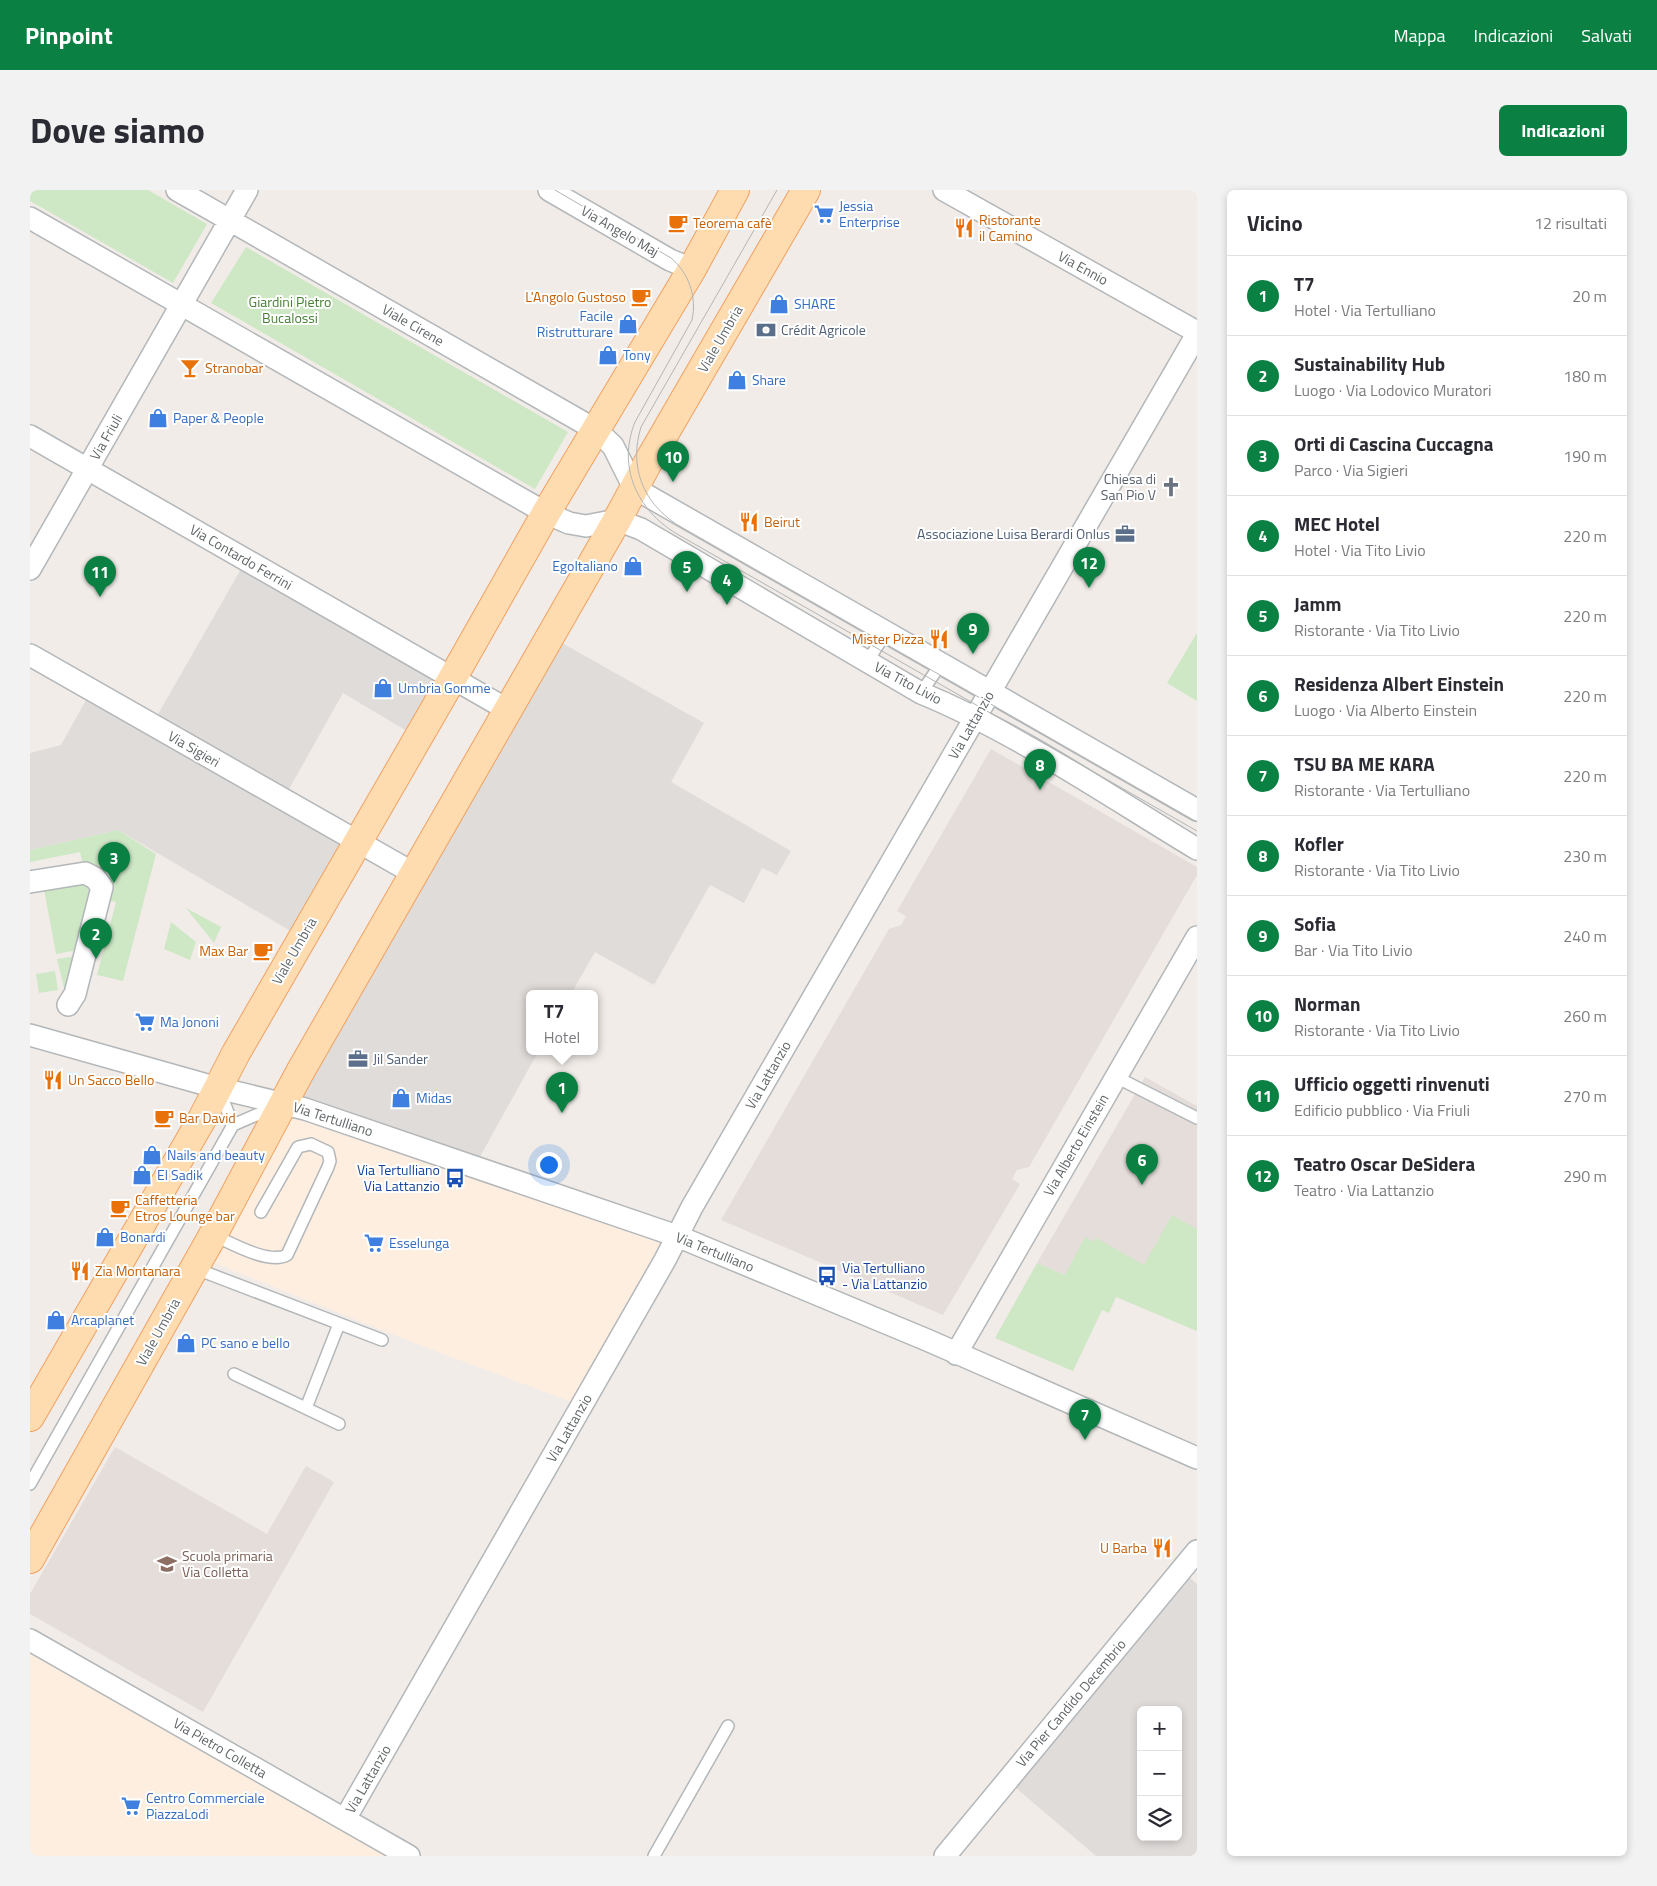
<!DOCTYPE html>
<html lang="it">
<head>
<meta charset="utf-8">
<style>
	:root { --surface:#fff; --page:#f2f2f3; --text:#2b2b33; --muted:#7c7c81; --line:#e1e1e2; --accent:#0b8043 }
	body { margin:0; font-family:"Titillium Web",sans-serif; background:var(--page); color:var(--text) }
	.controls { position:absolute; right:15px; bottom:15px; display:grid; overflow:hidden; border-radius:8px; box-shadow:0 2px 8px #0003 }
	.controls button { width:45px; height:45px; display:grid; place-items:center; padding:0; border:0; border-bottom:1px solid var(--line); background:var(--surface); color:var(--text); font:25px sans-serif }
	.you { position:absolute; left:518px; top:974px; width:18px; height:18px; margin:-12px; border:4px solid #fff; border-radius:50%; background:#1a73e8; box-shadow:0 0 0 8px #1a73e833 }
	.badge { display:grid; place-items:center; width:32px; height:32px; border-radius:50%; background:var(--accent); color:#fff; font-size:16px; font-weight:700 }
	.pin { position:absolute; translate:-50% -41px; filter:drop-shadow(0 1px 2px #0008) }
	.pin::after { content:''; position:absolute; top:26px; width:18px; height:15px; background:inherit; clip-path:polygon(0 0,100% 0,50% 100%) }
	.popup { position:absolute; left:496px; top:800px; width:72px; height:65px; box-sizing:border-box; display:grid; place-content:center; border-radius:8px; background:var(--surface); filter:drop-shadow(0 1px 4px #0005); font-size:16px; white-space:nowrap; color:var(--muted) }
	.popup b { font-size:19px; color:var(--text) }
	.popup::after { content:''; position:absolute; left:50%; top:100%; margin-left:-10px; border:10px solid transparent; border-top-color:var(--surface) }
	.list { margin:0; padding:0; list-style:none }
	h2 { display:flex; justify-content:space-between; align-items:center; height:65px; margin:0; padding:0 20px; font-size:21px }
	h2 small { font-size:16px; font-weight:400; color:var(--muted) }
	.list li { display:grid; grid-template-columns:32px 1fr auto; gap:15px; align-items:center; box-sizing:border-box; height:80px; padding:0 20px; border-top:1px solid var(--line) }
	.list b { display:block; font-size:19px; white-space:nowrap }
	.list p { margin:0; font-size:16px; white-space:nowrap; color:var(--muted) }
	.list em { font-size:16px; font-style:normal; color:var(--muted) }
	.icon { flex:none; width:28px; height:28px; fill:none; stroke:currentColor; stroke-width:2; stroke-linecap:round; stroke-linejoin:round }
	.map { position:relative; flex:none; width:1167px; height:1666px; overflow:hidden; border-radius:8px }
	header { display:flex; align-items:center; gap:30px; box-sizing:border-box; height:70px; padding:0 25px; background:var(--accent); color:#fff }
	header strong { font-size:24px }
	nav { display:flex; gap:28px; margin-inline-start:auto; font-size:18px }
	.intro { display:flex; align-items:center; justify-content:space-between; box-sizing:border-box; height:120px; padding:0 30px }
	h1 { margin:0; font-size:35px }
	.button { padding:12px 22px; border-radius:8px; background:var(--accent); color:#fff; font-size:18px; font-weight:700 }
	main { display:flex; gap:30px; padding:0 30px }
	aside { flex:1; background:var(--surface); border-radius:8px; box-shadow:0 2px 8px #0003 }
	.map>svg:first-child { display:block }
</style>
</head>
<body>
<header>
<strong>Pinpoint</strong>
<nav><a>Mappa</a><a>Indicazioni</a><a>Salvati</a></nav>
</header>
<div class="intro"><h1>Dove siamo</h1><a class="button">Indicazioni</a></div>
<main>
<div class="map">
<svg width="1167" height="1666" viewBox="0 0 1167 1666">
	<rect width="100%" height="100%" fill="#f1ece8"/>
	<path fill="#feeee0" d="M254,916L639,1048L547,1214L397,1158L174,1069Z
		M0,1455L370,1666H0Z"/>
	<path fill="#e0dcda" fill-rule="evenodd" d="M215,372L422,489L387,547L313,503L254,608L123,533Z
		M523,448L674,533L641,592L761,661L747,685L732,678L714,713L680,695L624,795L565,762L541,804H500V862H508L446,974L256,911Z
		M61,501L326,653L271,747L88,640L0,660V563L31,555Z
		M1154,1383L1167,1394V1666H1066L980,1593ZM1111,1520H1148V1647H1111Z"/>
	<path fill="#e4ddd9" d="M961,559L1167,677V685L999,977L987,980L982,989L990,994L913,1125L691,1030L859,739L871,735L876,726L867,721Z
		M1115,887L1167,916V1141L1007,1073Z
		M85,1257L237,1344L276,1276L304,1292L173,1522L0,1424V1404Z"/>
	<path fill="#cee7c5" d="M0,0H118L177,34L143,93L0,11Z
		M216,57L538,242L505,299L181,113Z
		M1167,443V511L1137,493Z
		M88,640L126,664L93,791L67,785L86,712L74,710L82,676L53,675L50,662L0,672V660Z
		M43,688L65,696L53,759L26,764L13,694Z
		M156,718L191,737L184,753Z
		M141,732L166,752L160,770L134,759Z
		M52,765L44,796L34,798L27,769Z
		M25,781L28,800L9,803L6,784Z
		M1142,1025L1167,1039V1141L1086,1107L1079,1123L1072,1120L1043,1181L965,1148L1007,1073L1035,1085L1055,1047L1064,1052L1066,1048L1114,1075Z"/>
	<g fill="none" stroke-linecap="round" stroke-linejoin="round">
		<defs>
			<path id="lane" d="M837,472L857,441
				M891,503L912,472
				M1086,887L1167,928
				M190,902L203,935
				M183,1045C201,1053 239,1075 257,1065L298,977L300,971L298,962L281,954L268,957L231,1022
				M164,1078L352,1150
				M204,1184L309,1234
				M276,1218L309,1134
				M0,1294L203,935L247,916
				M624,1666L698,1536"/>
			<path id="street" d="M147,0L566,240L583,256L604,298L1167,620
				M519,0L640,70L662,79
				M914,0L1167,142
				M0,28L516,323L539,333L556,336L587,330L611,339L891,503C986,542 1079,606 1167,659
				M0,246L478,520
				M0,379L217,0
				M0,465L383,683
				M0,692L55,683L65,688L72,697L45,804L38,815
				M0,845L188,898L275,919L647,1046L897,1150L1167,1268
				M926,1164L1167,747
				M0,1450L379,1666
				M315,1629L635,1070L662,1017L1167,144
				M915,1666L1167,1361"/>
			<path id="primary" d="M0,1227L172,929L206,863L422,489L516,323L662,79L705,0
				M0,1369L183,1045L270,882L587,330L621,267L776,0"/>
		</defs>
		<use href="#lane" stroke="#b3b7b9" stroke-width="14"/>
		<use href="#street" stroke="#b3b7b9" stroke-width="24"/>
		<use href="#primary" stroke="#f0a161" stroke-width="30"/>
		<use href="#lane" stroke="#fff" stroke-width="11"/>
		<use href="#street" stroke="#fff" stroke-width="21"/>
		<use href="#primary" stroke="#fedcaf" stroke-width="28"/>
		<path stroke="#b4b5b5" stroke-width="1" d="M525,0L641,68C659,83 667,107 662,130L605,232C587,277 607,320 647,344L1167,641
			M747,0L611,237C599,276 612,311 646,334L1167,632"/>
	</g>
	<defs>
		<symbol id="supermarket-bare" viewBox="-9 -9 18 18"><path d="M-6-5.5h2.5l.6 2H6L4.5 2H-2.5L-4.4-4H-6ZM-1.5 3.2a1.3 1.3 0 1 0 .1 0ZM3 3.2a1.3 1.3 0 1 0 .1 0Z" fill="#3f7fe0" stroke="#fff" stroke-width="2.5" paint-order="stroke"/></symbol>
		<symbol id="cafe-bare" viewBox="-9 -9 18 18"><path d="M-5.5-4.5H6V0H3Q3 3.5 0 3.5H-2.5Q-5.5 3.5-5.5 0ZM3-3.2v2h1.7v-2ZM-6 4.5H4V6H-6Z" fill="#e8710a" stroke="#fff" stroke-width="2.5" paint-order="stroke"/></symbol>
		<symbol id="restaurant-bare" viewBox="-9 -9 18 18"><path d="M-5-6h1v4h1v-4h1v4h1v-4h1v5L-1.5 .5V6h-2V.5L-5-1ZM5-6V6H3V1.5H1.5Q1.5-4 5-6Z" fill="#e8710a" stroke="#fff" stroke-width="2.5" paint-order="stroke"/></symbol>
		<symbol id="shop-bare" viewBox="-9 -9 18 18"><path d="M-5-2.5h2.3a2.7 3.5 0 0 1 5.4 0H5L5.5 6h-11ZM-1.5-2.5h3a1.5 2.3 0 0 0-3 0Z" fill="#3f7fe0" stroke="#fff" stroke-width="2.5" paint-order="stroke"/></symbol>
		<symbol id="bank-bare" viewBox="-9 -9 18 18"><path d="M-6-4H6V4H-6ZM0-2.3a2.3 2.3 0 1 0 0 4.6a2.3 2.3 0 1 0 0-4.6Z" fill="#5c6f8a" stroke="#fff" stroke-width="2.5" paint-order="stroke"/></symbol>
		<symbol id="bar-bare" viewBox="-9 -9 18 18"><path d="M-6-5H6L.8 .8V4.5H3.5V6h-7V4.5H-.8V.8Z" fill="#e8710a" stroke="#fff" stroke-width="2.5" paint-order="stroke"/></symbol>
		<symbol id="church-bare" viewBox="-9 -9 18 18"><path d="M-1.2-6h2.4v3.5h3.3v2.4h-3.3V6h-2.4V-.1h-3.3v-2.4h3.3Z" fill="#6b7280" stroke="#fff" stroke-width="2.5" paint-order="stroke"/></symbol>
		<symbol id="office-bare" viewBox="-9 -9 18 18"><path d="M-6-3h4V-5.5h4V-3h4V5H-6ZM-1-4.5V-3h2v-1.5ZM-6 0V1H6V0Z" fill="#5c6f8a" stroke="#fff" stroke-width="2.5" paint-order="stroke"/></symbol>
		<symbol id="bus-bare" viewBox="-9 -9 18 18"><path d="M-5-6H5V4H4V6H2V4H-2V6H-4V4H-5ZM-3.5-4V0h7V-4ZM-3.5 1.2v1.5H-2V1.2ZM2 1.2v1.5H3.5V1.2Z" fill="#1a4fb4" stroke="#fff" stroke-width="2.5" paint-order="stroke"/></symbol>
		<symbol id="school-bare" viewBox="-9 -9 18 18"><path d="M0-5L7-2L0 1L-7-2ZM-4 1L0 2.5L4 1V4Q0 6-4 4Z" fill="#8d6e63" stroke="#fff" stroke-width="2.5" paint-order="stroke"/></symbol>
	</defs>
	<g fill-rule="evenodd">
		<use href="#supermarket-bare" x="780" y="10" width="28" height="28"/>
		<use href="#cafe-bare" x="634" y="19" width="28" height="28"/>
		<use href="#restaurant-bare" x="920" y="24" width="28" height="28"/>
		<use href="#cafe-bare" x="597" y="93" width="28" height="28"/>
		<use href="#shop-bare" x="735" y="100" width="28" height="28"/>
		<use href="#shop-bare" x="584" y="120" width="28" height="28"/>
		<use href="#bank-bare" x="722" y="126" width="28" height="28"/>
		<use href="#shop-bare" x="564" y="151" width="28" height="28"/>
		<use href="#bar-bare" x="146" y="164" width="28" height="28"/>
		<use href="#shop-bare" x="693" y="176" width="28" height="28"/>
		<use href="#shop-bare" x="114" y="214" width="28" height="28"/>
		<use href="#church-bare" x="1127" y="283" width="28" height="28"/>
		<use href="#restaurant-bare" x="705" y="318" width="28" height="28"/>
		<use href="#office-bare" x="1081" y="330" width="28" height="28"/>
		<use href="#shop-bare" x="589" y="362" width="28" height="28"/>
		<use href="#restaurant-bare" x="895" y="435" width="28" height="28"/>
		<use href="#shop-bare" x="339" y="484" width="28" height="28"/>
		<use href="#cafe-bare" x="219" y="747" width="28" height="28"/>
		<use href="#supermarket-bare" x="101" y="818" width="28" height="28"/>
		<use href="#office-bare" x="314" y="855" width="28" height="28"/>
		<use href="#restaurant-bare" x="9" y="876" width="28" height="28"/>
		<use href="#shop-bare" x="357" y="894" width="28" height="28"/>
		<use href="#cafe-bare" x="120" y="914" width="28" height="28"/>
		<use href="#shop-bare" x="108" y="951" width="28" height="28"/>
		<use href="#shop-bare" x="98" y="971" width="28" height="28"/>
		<use href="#bus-bare" x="411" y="974" width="28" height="28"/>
		<use href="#cafe-bare" x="76" y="1004" width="28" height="28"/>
		<use href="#shop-bare" x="61" y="1033" width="28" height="28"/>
		<use href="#supermarket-bare" x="330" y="1039" width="28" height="28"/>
		<use href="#restaurant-bare" x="36" y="1067" width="28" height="28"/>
		<use href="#bus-bare" x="783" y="1072" width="28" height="28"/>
		<use href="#shop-bare" x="12" y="1116" width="28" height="28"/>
		<use href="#shop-bare" x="142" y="1139" width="28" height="28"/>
		<use href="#restaurant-bare" x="1118" y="1344" width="28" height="28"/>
		<use href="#school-bare" x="123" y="1360" width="28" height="28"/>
		<use href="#supermarket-bare" x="87" y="1602" width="28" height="28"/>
	</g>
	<g text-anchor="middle" stroke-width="4" stroke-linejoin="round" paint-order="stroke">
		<g font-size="14" fill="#366cbe" stroke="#fff" text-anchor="start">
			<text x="809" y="21">Jessia<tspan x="809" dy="16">Enterprise</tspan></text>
			<text x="764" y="119">SHARE</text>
			<text x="583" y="131" text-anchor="end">Facile<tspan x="583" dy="16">Ristrutturare</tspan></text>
			<text x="593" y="170">Tony</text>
			<text x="722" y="195">Share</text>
			<text x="143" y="233">Paper &amp; People</text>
			<text x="588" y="381" text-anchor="end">EgoItaliano</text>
			<text x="368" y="503">Umbria Gomme</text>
			<text x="130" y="837">Ma Jononi</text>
			<text x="386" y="913">Midas</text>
			<text x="137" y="970">Nails and beauty</text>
			<text x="127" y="990">El Sadik</text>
			<text x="90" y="1052">Bonardi</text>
			<text x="359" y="1058">Esselunga</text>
			<text x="41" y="1135">Arcaplanet</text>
			<text x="171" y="1158">PC sano e bello</text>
			<text x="116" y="1613">Centro Commerciale<tspan x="116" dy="16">PiazzaLodi</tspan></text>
		</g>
		<g font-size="14" fill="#c56008" stroke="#fff" text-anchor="start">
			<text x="949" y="35">Ristorante<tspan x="949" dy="16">il Camino</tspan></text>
			<text x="663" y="38">Teorema cafè</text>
			<text x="596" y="112" text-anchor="end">L'Angolo Gustoso</text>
			<text x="175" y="183">Stranobar</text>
			<text x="734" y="337">Beirut</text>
			<text x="894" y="454" text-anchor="end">Mister Pizza</text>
			<text x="218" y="766" text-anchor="end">Max Bar</text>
			<text x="38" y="895">Un Sacco Bello</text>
			<text x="149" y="933">Bar David</text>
			<text x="105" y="1015">Caffetteria<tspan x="105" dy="16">Etros Lounge bar</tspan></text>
			<text x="65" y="1086">Zia Montanara</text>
			<text x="1117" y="1363" text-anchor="end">U Barba</text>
		</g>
		<g font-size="14" fill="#5f6567" stroke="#fff">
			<text transform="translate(590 41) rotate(30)" y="5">Via Angelo Maj</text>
			<text transform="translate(1053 78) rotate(29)" y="5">Via Ennio</text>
			<text transform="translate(383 135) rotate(30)" y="5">Viale Cirene</text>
			<text transform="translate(690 149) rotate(-60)" y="5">Viale Umbria</text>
			<text transform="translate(76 247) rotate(-60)" y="5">Via Friuli</text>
			<text transform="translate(211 367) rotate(30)" y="5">Via Contardo Ferrini</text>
			<text transform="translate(878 493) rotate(28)" y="5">Via Tito Livio</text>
			<text transform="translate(941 535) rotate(-60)" y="5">Via Lattanzio</text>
			<text transform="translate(164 559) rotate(30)" y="5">Via Sigieri</text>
			<text transform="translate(264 761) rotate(-60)" y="5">Viale Umbria</text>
			<text transform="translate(738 885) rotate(-60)" y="5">Via Lattanzio</text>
			<text transform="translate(303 929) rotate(18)" y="5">Via Tertulliano</text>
			<text transform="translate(1046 955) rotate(-60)" y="5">Via Alberto Einstein</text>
			<text transform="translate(685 1062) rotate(22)" y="5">Via Tertulliano</text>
			<text transform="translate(128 1142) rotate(-61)" y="5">Viale Umbria</text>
			<text transform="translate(539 1238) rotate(-60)" y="5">Via Lattanzio</text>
			<text transform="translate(1041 1513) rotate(-50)" y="5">Via Pier Candido Decembrio</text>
			<text transform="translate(190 1558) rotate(30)" y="5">Via Pietro Colletta</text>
			<text transform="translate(338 1589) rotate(-60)" y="5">Via Lattanzio</text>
		</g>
		<g font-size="14" fill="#468035" stroke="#fff">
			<text x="260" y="117">Giardini Pietro<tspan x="260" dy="16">Bucalossi</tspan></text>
		</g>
		<g font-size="14" fill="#4e5e75" stroke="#fff" text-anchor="start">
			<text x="751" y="145">Crédit Agricole</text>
			<text x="1080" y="349" text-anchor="end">Associazione Luisa Berardi Onlus</text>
			<text x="343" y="874">Jil Sander</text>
		</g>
		<g font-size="14" fill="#5b616d" stroke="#fff" text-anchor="end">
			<text x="1126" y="294">Chiesa di<tspan x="1126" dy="16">San Pio V</tspan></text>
		</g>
		<g font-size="14" fill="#164399" stroke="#fff" text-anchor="end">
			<text x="410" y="985">Via Tertulliano<tspan x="410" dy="16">Via Lattanzio</tspan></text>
			<text x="812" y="1083" text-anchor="start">Via Tertulliano<tspan x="812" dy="16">- Via Lattanzio</tspan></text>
		</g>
		<g font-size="14" fill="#785e54" stroke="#fff" text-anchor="start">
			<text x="152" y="1371">Scuola primaria<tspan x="152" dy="16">Via Colletta</tspan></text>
		</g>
	</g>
</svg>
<div class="controls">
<button>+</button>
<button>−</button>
<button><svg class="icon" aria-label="layers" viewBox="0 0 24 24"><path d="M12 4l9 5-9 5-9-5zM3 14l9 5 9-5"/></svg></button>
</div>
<div class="you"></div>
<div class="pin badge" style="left:532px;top:923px">1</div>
<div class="popup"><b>T7</b>Hotel</div>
<div class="pin badge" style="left:66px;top:769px">2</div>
<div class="pin badge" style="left:84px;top:693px">3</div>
<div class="pin badge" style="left:697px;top:415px">4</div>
<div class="pin badge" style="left:657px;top:402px">5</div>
<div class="pin badge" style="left:1112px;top:995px">6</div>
<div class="pin badge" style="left:1055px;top:1250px">7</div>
<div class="pin badge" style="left:1010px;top:600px">8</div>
<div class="pin badge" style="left:943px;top:464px">9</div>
<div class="pin badge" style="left:643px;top:292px">10</div>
<div class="pin badge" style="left:70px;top:407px">11</div>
<div class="pin badge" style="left:1059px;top:398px">12</div>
</div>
<aside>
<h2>Vicino<small>12 risultati</small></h2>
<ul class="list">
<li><span class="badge">1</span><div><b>T7</b><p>Hotel · Via Tertulliano</p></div><em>20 m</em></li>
<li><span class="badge">2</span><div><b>Sustainability Hub</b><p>Luogo · Via Lodovico Muratori</p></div><em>180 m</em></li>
<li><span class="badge">3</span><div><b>Orti di Cascina Cuccagna</b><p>Parco · Via Sigieri</p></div><em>190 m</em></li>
<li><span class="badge">4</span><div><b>MEC Hotel</b><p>Hotel · Via Tito Livio</p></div><em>220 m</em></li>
<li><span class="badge">5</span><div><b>Jamm</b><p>Ristorante · Via Tito Livio</p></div><em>220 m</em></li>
<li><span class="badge">6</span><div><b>Residenza Albert Einstein</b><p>Luogo · Via Alberto Einstein</p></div><em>220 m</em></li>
<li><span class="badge">7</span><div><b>TSU BA ME KARA</b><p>Ristorante · Via Tertulliano</p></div><em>220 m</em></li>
<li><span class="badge">8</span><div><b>Kofler</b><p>Ristorante · Via Tito Livio</p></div><em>230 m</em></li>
<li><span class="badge">9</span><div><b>Sofia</b><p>Bar · Via Tito Livio</p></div><em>240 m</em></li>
<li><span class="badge">10</span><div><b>Norman</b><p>Ristorante · Via Tito Livio</p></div><em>260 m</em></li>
<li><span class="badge">11</span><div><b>Ufficio oggetti rinvenuti</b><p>Edificio pubblico · Via Friuli</p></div><em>270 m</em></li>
<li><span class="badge">12</span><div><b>Teatro Oscar DeSidera</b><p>Teatro · Via Lattanzio</p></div><em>290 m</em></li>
</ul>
</aside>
</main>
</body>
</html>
